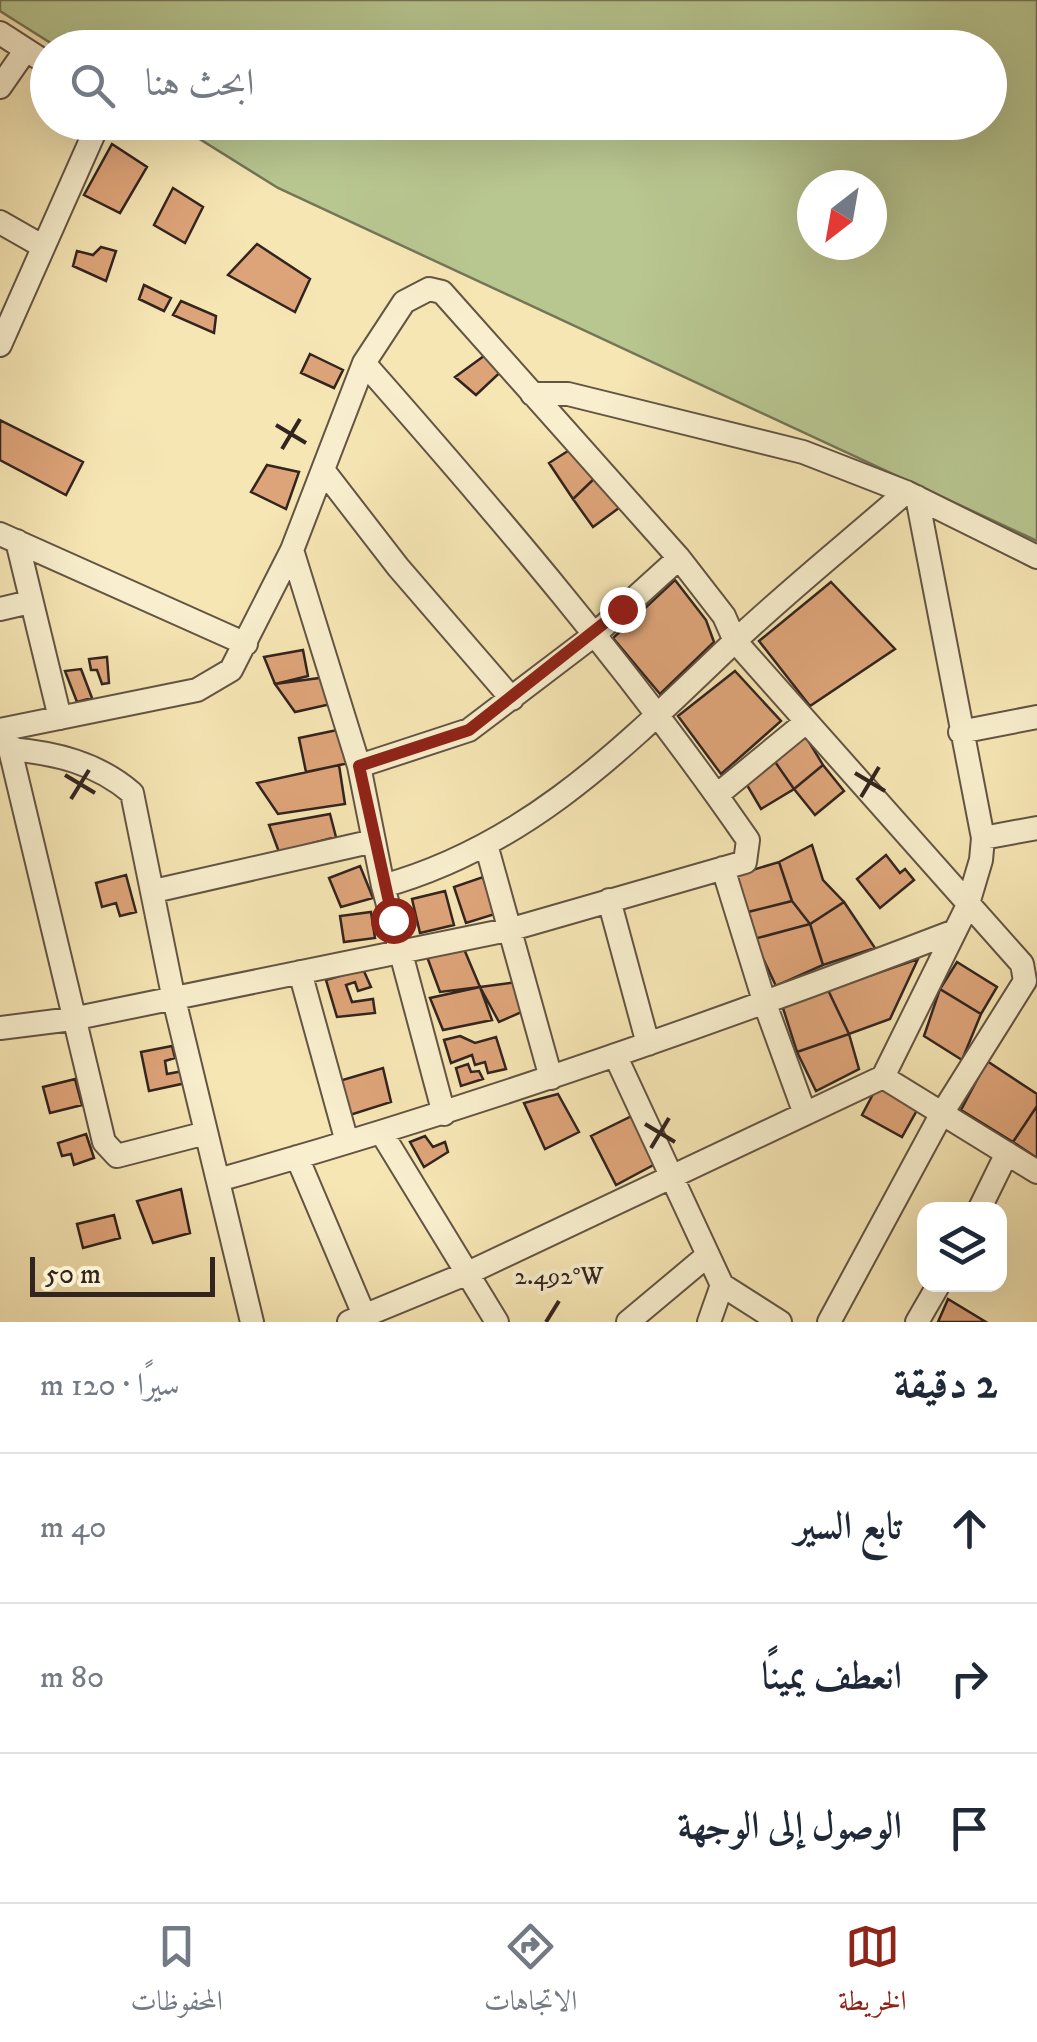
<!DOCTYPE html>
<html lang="ar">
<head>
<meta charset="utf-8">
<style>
	:root { --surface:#fff; --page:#f2f2f3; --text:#1f2937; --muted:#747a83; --line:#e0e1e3; --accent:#8f2418 }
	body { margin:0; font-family:"IM FELL DW Pica",Amiri,serif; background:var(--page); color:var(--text); direction:rtl }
	.controls { position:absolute; right:30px; bottom:30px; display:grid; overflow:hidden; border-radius:20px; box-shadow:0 10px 40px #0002 }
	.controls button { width:90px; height:90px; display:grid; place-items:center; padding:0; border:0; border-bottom:2px solid var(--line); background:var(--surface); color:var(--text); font:50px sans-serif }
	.compass { position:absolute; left:797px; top:170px; width:90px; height:90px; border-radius:50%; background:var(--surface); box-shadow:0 10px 40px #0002; rotate:211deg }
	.scale { position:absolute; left:30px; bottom:25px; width:185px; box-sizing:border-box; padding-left:10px; border:5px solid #32241f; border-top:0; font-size:28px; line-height:35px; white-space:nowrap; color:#32241f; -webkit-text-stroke:8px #f9efce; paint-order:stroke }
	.stop { position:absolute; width:30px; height:30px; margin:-22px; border:8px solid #8f2418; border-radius:50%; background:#fff }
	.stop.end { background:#8f2418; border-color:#fff; box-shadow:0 2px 10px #0008 }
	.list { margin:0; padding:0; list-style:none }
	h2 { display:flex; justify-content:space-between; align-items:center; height:130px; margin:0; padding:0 40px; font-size:42px }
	h2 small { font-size:32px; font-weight:400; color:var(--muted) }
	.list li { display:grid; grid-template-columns:65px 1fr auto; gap:30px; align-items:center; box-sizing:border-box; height:150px; padding:0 40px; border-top:2px solid var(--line) }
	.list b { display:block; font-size:38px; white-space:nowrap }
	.list em { font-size:32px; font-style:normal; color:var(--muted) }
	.icon { flex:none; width:55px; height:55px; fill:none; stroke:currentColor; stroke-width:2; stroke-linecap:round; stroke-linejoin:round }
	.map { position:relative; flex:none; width:1037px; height:1322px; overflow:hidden; direction:ltr }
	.search { position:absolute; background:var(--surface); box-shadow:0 10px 40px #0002; left:30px; right:30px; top:30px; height:110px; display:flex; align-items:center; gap:25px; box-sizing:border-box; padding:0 35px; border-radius:55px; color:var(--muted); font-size:38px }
	.sheet { height:580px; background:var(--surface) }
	nav { display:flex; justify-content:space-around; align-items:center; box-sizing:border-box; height:140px; border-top:2px solid var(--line); background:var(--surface); font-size:28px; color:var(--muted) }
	nav a { display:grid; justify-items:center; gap:5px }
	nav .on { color:var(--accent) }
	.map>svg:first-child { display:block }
</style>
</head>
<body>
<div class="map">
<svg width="1037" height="1322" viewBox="0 0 1037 1322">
	<rect width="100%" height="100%" fill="#f6e6b4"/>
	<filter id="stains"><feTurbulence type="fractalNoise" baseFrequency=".002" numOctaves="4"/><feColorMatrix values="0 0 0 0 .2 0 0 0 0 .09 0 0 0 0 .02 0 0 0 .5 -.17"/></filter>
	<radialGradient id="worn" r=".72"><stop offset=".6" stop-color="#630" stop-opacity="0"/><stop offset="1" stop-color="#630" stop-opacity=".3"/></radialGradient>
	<path fill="#b8c690" stroke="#757558" stroke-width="2.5" fill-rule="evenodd" d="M0,0H1037V541L278,188L174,123L990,122V48L57,47L0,11ZM812,185H872V245H812Z"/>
	<path fill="#dea479" stroke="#32241f" stroke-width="2.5" d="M112,144L147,167L120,213L84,195Z
		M173,188L203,207L185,243L154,225Z
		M257,244L310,279L295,312L228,275Z
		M101,247L116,251L106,281L73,266L77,251L93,255Z
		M144,285L171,298L164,311L139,299Z
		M181,301L216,316L214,333L173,315Z
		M488,353L507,366L476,395L455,377Z
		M310,354L343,370L334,388L301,373Z
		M0,420L83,462L66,495L0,460Z
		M571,449L597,476L573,499L549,463Z
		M267,465L299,472L286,509L251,492Z
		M597,476L623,505L593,527L573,499Z
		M675,580L706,620L714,642L660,694L613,638Z
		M831,582L895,649L810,706L759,641Z
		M303,650L308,676L275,684L264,657Z
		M107,657L109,683L102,684L97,670H91L89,659Z
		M81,669L92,698L77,702L65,671Z
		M735,671L781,721L721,774L678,716Z
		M334,676L331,704L295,712L275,684Z
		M342,729L349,763L306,772L299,738Z
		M803,732L823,765L794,789L771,756Z
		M771,756L794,789L761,809L744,780Z
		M339,765L345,804L278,814L257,783Z
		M823,765L844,791L815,815L794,789Z
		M330,814L336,837L279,852L269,825Z
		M812,845L823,880L844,902L810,924L792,901L779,862Z
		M886,855L900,873L905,869L914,880L880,908L857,879Z
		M779,862L792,901L748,912L733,876Z
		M360,866L373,898L341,907L329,878Z
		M126,875L136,912L120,916L116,903L102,907L96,883Z
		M483,877L495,914L466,923L454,887Z
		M445,891L454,925L420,933L412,899Z
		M792,901L810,924L754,939L748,912Z
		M844,902L875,948L823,965L810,924Z
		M371,912L375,938L344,942L340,916Z
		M810,924L823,965L776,986L754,939Z
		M464,949L480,987L440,992L426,954Z
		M918,959L890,1019L849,1034L828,990Z
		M957,962L997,987L981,1014L940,989Z
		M363,969L371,987L358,991L355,982L346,985L352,1002L373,999L375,1013L337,1017L326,980Z
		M517,982L526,1010L499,1022L480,987Z
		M480,987L492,1020L443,1030L430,998Z
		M940,989L981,1014L962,1060L924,1036Z
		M828,990L849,1034L797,1052L782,1005Z
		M849,1034L859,1069L816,1091L797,1052Z
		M460,1036L475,1043L496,1037L506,1069L488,1073L485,1062L475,1065L472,1055L451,1063L444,1040Z
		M172,1046L175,1058L165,1061L167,1074L183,1071L186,1083L149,1091L141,1052Z
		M987,1061L1037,1094V1106L1013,1142L961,1110Z
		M468,1064L471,1072L479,1071L483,1079L461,1086L456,1068Z
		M383,1068L391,1102L350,1115L339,1081Z
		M75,1079L82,1105L50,1113L43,1087Z
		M880,1081L921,1103L902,1137L862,1115Z
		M558,1094L579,1132L545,1149L524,1103Z
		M1037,1106V1158L1013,1142Z
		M636,1114L659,1162L616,1185L591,1136Z
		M86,1134L94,1158L74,1165L71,1154L62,1156L58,1143Z
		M425,1136L433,1147L445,1142L448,1152L424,1167L410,1142Z
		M181,1189L190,1233L153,1243L137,1201Z
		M114,1215L120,1238L83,1248L77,1224Z
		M948,1299L986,1322H938Z"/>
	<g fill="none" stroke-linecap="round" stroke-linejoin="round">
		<defs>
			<path id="street" d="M0,33L48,64
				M0,87L25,51
				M0,222L42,246
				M0,345L99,122
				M532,394H568L803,452L906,492L1037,557
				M323,470L398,567L512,699
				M917,497L983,838L1037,828
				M0,534L246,644
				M17,541L60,718
				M292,550L359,766L383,886L444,1114
				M0,609L30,602
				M0,730L197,690L231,670L292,550L364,363L404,302L429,289L442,292L679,558L724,616L735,641L1022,964L1025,981L941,1115L829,1322
				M960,732L1037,717
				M7,737L104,1142L117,1156L206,1133
				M10,749C56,753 97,763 132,793L173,995L252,1322
				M359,766L469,730L594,635L679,558
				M717,795L806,722
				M487,848L551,1078
				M723,868L765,1004L805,1114
				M383,886C530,845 627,744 734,642C789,590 849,542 906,492
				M154,891L374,841
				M609,900L648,1044
				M300,972L347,1142
				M0,1028L72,1019L512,929L745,862L748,840C632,672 499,516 364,363
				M615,1055L722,1285L709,1322
				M883,1077L1037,1172
				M381,1132L497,1322
				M297,1157L367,1322
				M218,1180C468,1110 713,1024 955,931
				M979,1210L1007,1153
				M722,1285L780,1322
				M349,1322L468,1273L883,1077L967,907L981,860L983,838
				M628,1322L708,1255
				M917,1322L939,1284"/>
		</defs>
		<use href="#street" stroke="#635444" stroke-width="26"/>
		<use href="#street" stroke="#f9efce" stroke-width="22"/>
	</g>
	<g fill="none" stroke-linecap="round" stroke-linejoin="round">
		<path stroke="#8f2418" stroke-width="12" d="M393,920L359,766L469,730L622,609"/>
	</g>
	<path fill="none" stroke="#32241f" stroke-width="4" d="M276,425L306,443M282,449L300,419M855,773L885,791M65,775L95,793M861,797L879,767M71,799L89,770M645,1124L675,1142M651,1148L669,1118M546,1322L559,1301"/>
	<g font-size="25" text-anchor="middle" fill="#32241f" stroke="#f9efce" stroke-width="8" stroke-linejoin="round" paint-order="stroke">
		<text x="559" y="1284">2.492°W</text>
	</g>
	<rect width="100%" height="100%" filter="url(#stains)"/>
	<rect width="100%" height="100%" fill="url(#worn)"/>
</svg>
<div class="controls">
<button><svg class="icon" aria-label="layers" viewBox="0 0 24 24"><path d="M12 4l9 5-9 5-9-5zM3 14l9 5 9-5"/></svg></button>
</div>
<svg class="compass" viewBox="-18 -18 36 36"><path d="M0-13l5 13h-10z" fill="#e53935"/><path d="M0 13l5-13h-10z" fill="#747a83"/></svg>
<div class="scale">50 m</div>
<div class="stop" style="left:393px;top:920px"></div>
<div class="stop end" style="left:622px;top:609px"></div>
<div class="search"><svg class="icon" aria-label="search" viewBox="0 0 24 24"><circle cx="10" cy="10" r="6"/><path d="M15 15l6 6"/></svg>ابحث هنا</div>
</div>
<section class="sheet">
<h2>2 دقيقة<small>سيرًا · 120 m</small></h2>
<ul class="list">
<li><svg class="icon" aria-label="ahead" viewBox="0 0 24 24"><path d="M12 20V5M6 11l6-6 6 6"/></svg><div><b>تابع السير</b></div><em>40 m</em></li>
<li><svg class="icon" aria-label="right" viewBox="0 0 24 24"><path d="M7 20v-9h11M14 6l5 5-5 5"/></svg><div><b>انعطف يمينًا</b></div><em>80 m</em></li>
<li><svg class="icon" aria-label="arrive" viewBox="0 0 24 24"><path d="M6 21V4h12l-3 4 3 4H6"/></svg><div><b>الوصول إلى الوجهة</b></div></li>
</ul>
</section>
<nav>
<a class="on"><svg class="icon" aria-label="map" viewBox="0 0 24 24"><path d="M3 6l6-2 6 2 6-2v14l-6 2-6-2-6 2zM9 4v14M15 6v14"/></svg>الخريطة</a>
<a><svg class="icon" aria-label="directions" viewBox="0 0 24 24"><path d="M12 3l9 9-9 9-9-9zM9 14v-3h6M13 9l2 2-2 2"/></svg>الاتجاهات</a>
<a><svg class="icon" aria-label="saved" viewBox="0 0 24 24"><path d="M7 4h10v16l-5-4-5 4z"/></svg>المحفوظات</a>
</nav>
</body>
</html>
